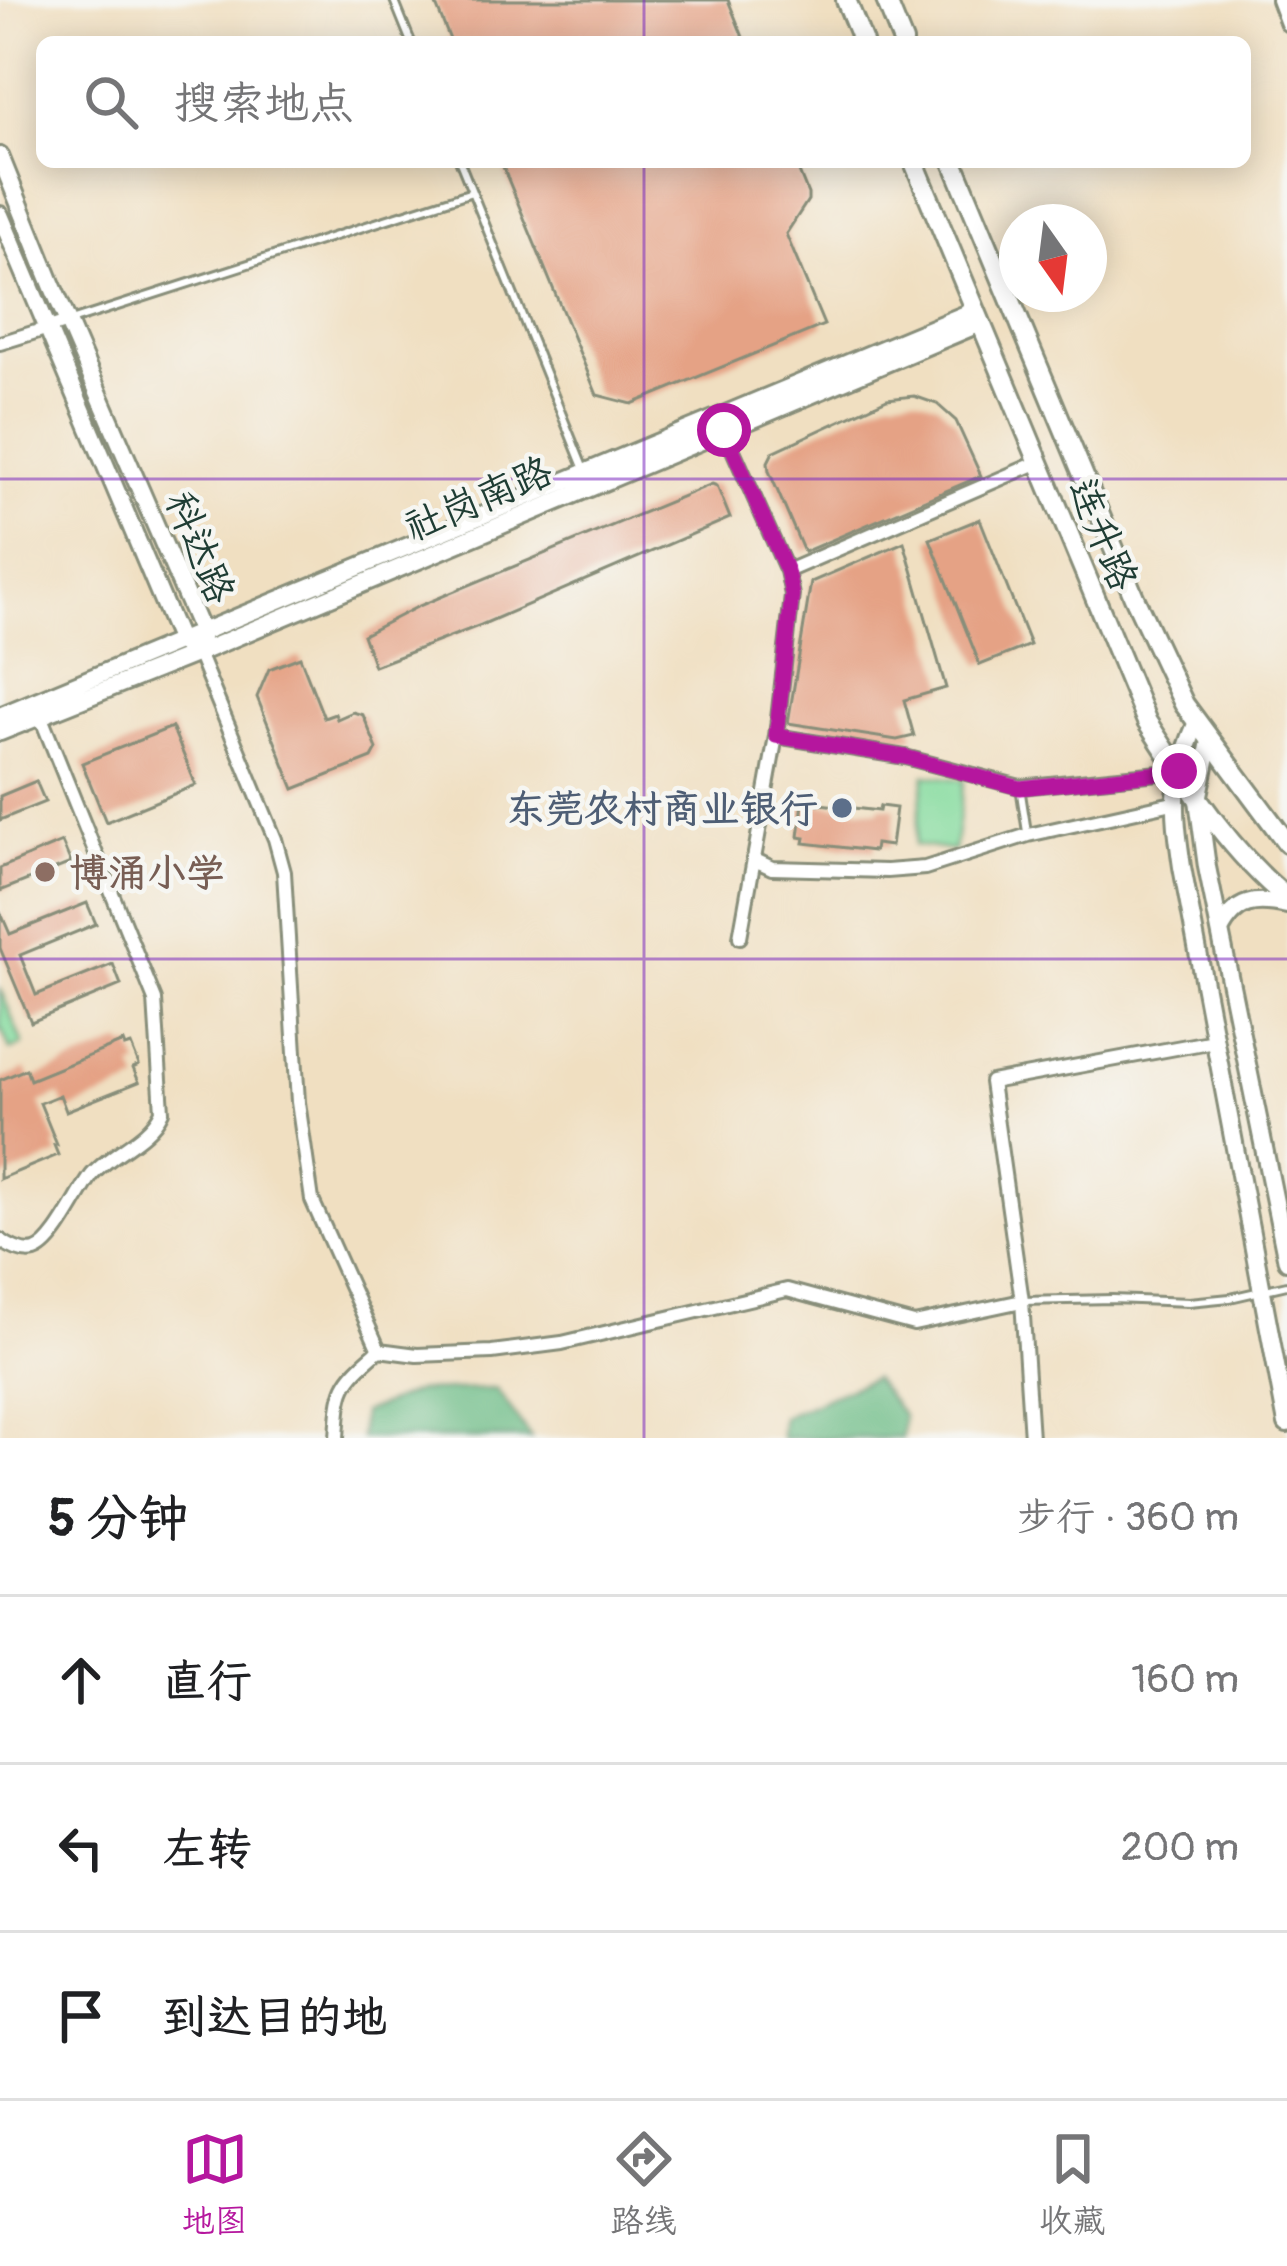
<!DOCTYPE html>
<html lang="zh">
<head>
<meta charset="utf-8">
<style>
	:root { --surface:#fff; --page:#f6f6f6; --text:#202124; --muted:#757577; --line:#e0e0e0; --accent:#b5179e }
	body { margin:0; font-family:Pangolin,"LXGW WenKai TC",sans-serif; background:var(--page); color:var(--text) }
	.compass { position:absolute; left:999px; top:204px; width:108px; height:108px; border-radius:50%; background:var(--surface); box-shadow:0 6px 30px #0003; rotate:166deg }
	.stop { position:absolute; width:36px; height:36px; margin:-27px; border:9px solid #b5179e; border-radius:50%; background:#fff }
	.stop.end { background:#b5179e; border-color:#fff; box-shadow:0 3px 12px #0008 }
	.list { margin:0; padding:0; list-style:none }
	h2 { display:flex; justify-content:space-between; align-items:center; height:156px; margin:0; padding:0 48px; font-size:51px }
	h2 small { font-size:39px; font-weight:400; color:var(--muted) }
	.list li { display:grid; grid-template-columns:78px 1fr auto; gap:36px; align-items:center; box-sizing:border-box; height:168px; padding:0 48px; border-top:3px solid var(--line) }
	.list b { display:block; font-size:45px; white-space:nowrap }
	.list em { font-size:39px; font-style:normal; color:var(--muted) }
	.icon { flex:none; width:66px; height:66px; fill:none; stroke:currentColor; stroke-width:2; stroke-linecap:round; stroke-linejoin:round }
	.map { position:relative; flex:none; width:1287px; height:1438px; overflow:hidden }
	.search { position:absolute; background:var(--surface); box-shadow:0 6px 30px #0003; left:36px; right:36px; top:36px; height:132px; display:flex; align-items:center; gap:30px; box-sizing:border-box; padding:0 42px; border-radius:18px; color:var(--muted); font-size:45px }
	.sheet { height:660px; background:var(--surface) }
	nav { display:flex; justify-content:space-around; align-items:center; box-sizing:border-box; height:168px; border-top:3px solid var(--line); background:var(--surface); font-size:33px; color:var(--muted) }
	nav a { display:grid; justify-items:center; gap:6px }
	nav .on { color:var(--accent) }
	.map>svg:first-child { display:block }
</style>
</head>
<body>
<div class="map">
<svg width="1287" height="1438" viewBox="0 0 1287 1438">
	<rect width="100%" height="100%" fill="#f6f6f2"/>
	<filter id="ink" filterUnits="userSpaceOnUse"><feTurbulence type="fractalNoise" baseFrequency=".00833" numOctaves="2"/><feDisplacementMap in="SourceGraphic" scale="24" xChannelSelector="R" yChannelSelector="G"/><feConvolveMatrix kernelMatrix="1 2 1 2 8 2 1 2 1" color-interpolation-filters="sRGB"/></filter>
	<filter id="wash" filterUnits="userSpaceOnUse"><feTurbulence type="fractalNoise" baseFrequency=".004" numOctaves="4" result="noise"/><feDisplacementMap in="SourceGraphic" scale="48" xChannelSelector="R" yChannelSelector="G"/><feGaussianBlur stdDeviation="2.7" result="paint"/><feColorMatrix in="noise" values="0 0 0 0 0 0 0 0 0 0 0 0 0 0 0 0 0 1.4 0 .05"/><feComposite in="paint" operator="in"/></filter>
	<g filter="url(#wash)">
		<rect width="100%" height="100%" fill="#f0dfc1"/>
		<path fill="#85db9e" stroke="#528c69" stroke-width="3" d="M925,775L964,780L954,851L915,845Z
			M0,988L23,1045L10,1050L2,1029L0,1030Z"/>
		<path fill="#6cbb85" stroke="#467c5c" stroke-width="3" d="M873,1378L903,1415L902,1438H781L782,1417Z
			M496,1389L531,1438H360L362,1413L417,1391Z"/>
		<g id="blocks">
			<path fill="#e5a285" d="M434,0H728L745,42H451Z
				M501,162H795L808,194V200L786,234L824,325L632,404L597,395Z
				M914,396L937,404L956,421L981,476L804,552L769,471L768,462L773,452L887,399Z
				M712,484L717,486L730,518L481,625L374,666L363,635L419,606Z
				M980,519L1030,645L980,665L930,539Z
				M904,542L946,688L904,700L914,736L897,740L788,723L811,582Z
				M300,657L324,718L335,714L337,719L353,712L363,715L377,749L372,758L294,789L257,697L269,669Z
				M172,727L196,785L106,822L82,763Z
				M36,781L45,802L0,820V796Z
				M803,802L879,811L880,806L896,808L891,846L875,844L874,851L804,843L805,838L799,837Z
				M62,842L71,863L0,891V868Z
				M87,903L96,924L20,955L36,995L113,964L121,985L31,1022L0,948V911L10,934Z
				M123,1042L125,1047L131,1045L139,1065L133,1068L139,1082L66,1111L60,1095L40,1103L57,1145H54L58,1155L0,1179V1080L26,1069L30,1080Z"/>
		</g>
	</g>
	<g filter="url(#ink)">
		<use href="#blocks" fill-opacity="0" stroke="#888e7a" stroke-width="3"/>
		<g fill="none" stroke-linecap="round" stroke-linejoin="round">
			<defs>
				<path id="service" d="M394,0L411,42
					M460,162L585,472
					M71,321L472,192
					M1020,787L1027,832
					M1022,1301L1112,1299L1189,1302L1230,1298L1287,1285"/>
				<path id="minor" d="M1278,0L1287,24
					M0,343L68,322
					M724,430L787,571L792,595L776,736L740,937
					M787,571L1039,462
					M198,653L275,839L284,872L298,1102L312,1200L379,1350L417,1355L492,1352L562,1343L787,1290L914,1324L1022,1301
					M776,736L905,757L1020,787L1179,771
					M753,859L772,868L887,871L925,868L1028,835L1173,803
					M0,1240C10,1247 23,1254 35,1251C55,1245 78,1193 92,1175C113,1151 149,1140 162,1111L155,1000L40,715
					M337,1438C340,1388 340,1383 379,1350
					M1031,1438L1022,1301L991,1082L1214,1041"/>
				<path id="tertiary" d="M0,156L52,285L202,633L198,653L180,642L0,215
					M0,716L976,310
					M1197,722C1171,781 1173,805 1182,867L1287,1424
					M0,732L198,653L981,323
					M1210,741L1198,800L1207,867L1287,1261
					M1220,931C1236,900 1255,898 1287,905"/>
				<path id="secondary" d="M846,0L863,42
					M886,0L903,42
					M914,162L1147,722C1188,785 1228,850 1287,898
					M953,162L1134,597L1184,704L1287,843"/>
			</defs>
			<use href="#service" stroke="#888e7a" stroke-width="12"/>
			<use href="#minor" stroke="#888e7a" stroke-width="18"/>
			<use href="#tertiary" stroke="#888e7a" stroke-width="22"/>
			<use href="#secondary" stroke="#888e7a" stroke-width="24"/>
			<use href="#service" stroke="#fff" stroke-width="6"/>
			<use href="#minor" stroke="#fff" stroke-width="12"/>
			<use href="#tertiary" stroke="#fff" stroke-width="16"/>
			<use href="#secondary" stroke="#fff" stroke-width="18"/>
		</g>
	</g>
	<g fill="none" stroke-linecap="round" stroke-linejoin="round" filter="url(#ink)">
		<path stroke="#b5179e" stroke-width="15" d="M724,430L787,571L792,595L776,736L905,757L1020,788L1179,771"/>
	</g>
	<path fill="none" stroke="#7b2cbf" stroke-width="3" stroke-opacity="0.55" d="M644,0V42M644,162V1438M0,479H1287M0,959H1287"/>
	<circle fill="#5c6f8a" stroke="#f6f6f2" stroke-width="4.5" cx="842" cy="808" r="12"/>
	<circle fill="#8d6e63" stroke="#f6f6f2" stroke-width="4.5" cx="45" cy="872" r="12"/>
	<g text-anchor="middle" stroke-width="9" stroke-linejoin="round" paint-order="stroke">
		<g font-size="39" fill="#1f3d34" stroke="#f6f6f2">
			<text transform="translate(478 498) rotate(-23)" y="14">社岗南路</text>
			<text transform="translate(1104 534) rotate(67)" y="14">连升路</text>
			<text transform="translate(201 547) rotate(67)" y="14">科达路</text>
		</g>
		<g font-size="39" font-weight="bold" fill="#4e5e75" stroke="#f6f6f2" text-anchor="end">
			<text x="818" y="822">东莞农村商业银行</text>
		</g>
		<g font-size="39" font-weight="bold" fill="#785e54" stroke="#f6f6f2" text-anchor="start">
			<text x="69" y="886">博涌小学</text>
		</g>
	</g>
</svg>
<svg class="compass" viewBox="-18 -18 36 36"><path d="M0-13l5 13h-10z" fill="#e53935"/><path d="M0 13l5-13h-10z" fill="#757577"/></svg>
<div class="stop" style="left:724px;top:430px"></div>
<div class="stop end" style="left:1179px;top:771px"></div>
<div class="search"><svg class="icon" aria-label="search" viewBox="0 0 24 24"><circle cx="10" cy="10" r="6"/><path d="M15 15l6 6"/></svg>搜索地点</div>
</div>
<section class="sheet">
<h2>5 分钟<small>步行 · 360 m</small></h2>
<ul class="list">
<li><svg class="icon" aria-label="ahead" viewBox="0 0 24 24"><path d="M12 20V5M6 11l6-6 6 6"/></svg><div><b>直行</b></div><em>160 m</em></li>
<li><svg class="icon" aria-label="left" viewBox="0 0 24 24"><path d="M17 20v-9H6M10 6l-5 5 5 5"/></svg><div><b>左转</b></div><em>200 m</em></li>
<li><svg class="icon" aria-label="arrive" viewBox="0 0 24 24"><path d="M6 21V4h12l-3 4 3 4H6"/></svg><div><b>到达目的地</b></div></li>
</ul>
</section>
<nav>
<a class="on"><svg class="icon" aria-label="map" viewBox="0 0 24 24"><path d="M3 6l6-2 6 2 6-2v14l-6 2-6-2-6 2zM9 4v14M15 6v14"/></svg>地图</a>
<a><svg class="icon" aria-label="directions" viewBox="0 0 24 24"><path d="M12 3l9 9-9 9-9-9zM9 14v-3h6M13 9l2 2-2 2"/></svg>路线</a>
<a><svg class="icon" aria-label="saved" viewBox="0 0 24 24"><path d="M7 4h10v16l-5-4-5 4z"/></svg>收藏</a>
</nav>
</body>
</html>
